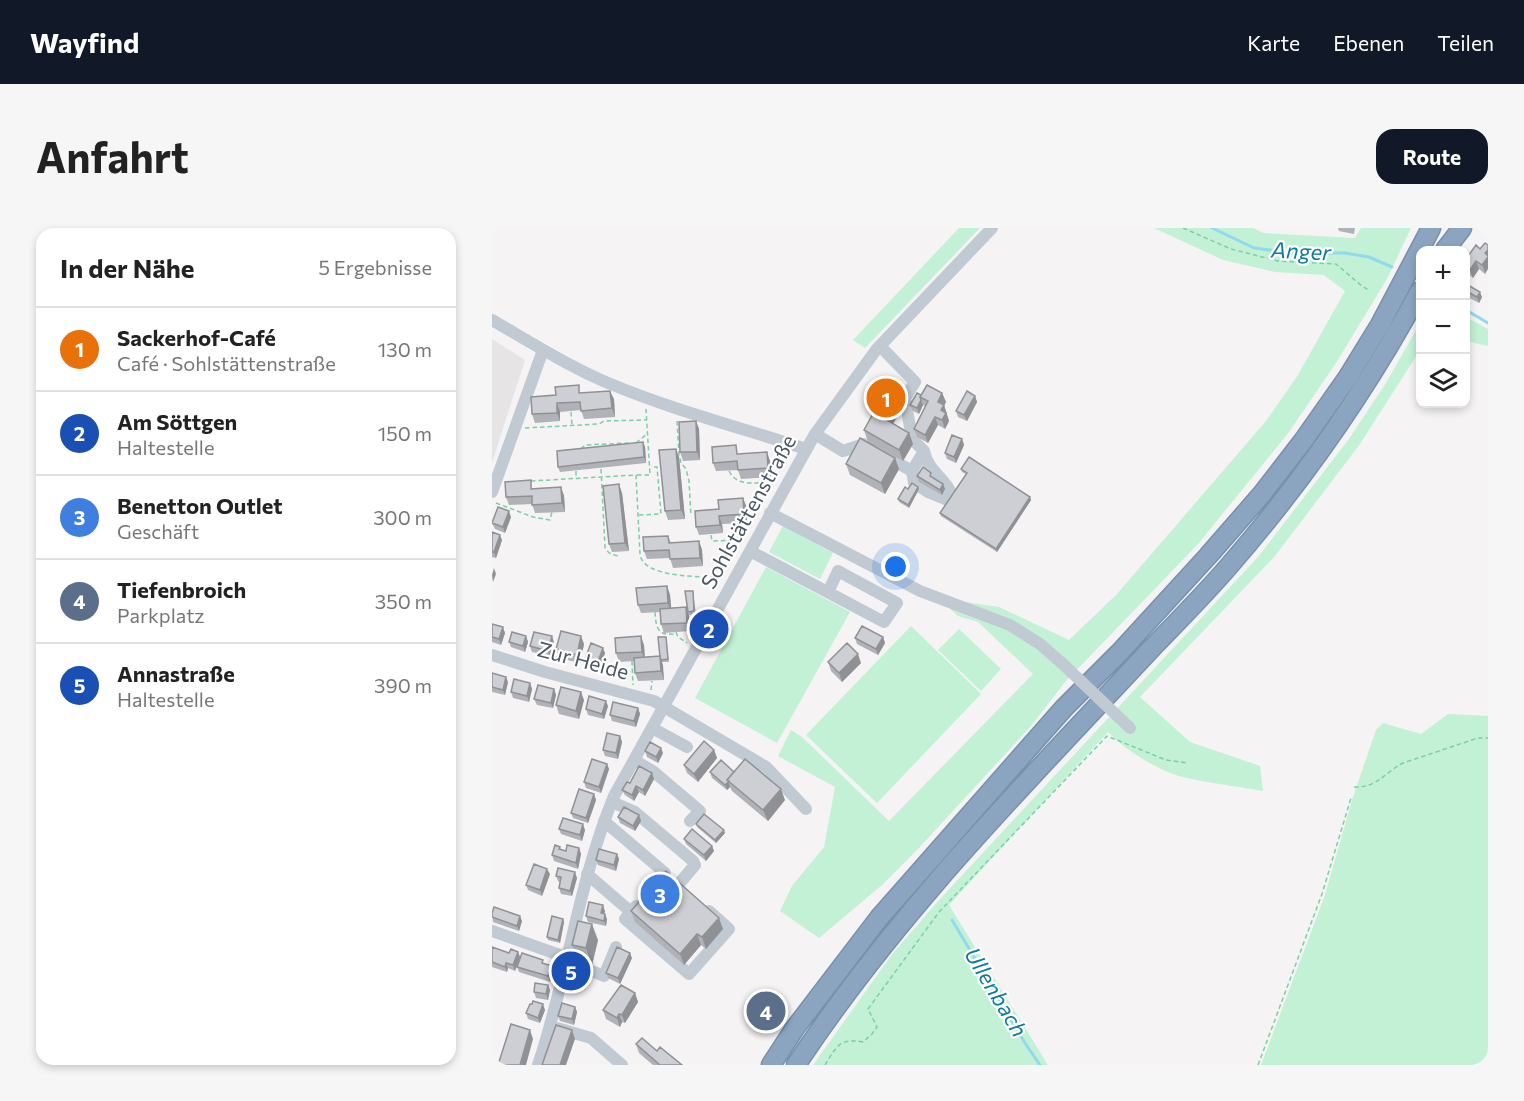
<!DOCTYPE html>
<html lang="de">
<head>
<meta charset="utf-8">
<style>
	:root { --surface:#fff; --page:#f6f6f6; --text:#222; --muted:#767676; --line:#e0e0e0; --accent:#111827 }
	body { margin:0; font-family:Commissioner,sans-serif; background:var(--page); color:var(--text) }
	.controls { position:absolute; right:18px; top:18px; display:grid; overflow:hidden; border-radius:12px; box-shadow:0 3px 9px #0003 }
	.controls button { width:54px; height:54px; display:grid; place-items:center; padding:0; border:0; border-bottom:2px solid var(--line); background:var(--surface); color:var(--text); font:30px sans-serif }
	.you { position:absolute; left:404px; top:339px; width:21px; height:21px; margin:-15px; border:4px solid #fff; border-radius:50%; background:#1a73e8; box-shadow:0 0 0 9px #1a73e833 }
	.badge { display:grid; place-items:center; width:39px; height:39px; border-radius:50%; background:var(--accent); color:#fff; font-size:20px; font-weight:700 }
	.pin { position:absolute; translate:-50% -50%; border:3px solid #fff; box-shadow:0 2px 6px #0006 }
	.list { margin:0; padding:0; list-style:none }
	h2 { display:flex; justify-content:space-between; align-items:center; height:78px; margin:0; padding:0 24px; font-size:26px }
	h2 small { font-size:20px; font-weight:400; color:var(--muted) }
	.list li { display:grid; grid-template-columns:39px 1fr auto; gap:18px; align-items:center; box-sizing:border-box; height:84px; padding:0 24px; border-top:2px solid var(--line) }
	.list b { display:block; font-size:22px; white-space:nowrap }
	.list p { margin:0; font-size:20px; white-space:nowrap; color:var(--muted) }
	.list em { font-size:20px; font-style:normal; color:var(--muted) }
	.icon { flex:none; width:33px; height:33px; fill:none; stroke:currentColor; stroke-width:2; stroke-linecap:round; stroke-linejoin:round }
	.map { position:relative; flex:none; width:996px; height:837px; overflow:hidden; border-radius:18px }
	header { display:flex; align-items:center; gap:36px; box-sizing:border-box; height:84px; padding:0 30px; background:var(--accent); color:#fff }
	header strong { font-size:28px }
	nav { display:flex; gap:33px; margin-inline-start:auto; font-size:21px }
	.intro { display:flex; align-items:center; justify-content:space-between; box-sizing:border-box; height:144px; padding:0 36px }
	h1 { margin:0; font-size:42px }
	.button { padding:15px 27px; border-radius:18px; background:var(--accent); color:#fff; font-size:21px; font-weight:700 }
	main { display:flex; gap:36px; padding:0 36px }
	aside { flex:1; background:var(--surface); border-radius:18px; box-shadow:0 3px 9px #0003 }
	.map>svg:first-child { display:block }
</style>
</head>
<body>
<header>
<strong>Wayfind</strong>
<nav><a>Karte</a><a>Ebenen</a><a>Teilen</a></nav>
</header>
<div class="intro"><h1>Anfahrt</h1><a class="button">Route</a></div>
<main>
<aside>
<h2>In der Nähe<small>5 Ergebnisse</small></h2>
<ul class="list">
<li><span class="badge" style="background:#e8710a">1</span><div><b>Sackerhof-Café</b><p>Café · Sohlstättenstraße</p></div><em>130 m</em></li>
<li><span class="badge" style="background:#1a4fb4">2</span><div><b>Am Söttgen</b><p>Haltestelle</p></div><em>150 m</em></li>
<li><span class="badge" style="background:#3f7fe0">3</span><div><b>Benetton Outlet</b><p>Geschäft</p></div><em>300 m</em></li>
<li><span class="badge" style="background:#5c6f8a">4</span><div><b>Tiefenbroich</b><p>Parkplatz</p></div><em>350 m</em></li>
<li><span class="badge" style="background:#1a4fb4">5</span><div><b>Annastraße</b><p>Haltestelle</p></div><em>390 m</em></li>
</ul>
</aside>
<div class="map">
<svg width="996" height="837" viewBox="0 0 996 837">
	<rect width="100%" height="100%" fill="#f5f3f3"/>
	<path fill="#e6e4e5" d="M0,111L33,132L0,235Z"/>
	<path fill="#c3f1d5" d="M467,0H488L373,120L361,112Z
		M662,0H761L771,5L863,10L869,0H919L895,51L844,135L797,204L706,316L573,454L539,498L426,621L390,657L327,710L288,683L300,658L332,619L343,559L286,528L299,502L310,509L397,593L541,446L486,394L466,388L446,370L507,379L577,412L625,366L774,193L806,147L853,63L832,47L783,44L731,32Z
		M974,89L996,101V118L974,113Z
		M928,95V122L868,216L783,328L648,469L698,514L768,538L771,563C744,558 714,555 687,548C664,541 633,522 616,504L457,677L556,837H321L401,725L448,671L766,329L857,211L894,155Z
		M291,298L341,325L328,351L277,324Z
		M274,339L358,384L285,515L203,470Z
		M419,398L489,466L385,575L314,507Z
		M467,401L509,441L489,463L446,422Z
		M956,486L996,488V837H769L833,667L860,572L884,502L891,495L929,506Z"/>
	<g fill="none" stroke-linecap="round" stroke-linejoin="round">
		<path stroke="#90daee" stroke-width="3" d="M720,0L762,20L800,25H853L877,29L900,39
			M974,82L996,95
			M460,692L533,815L548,837"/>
		<defs>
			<path id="highway" d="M953,22L970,0
				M279,837L303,800L387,690L572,480L627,425L716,328L770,266L811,213L856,149L888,97L939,0
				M304,837C405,684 534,555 658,422C685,394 712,367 737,338C810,254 875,161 928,63"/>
		</defs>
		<use href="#highway" stroke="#7690ad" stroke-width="21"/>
		<path stroke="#7ad0a6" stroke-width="1.5" stroke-dasharray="4.5 3" stroke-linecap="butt" d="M691,0L739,21L786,33L844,36L870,58L878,63
			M79,184L80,197
			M185,193L187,226L189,235L194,241L197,253L199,288
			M33,200L107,196L112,193L154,192
			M144,215L155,206
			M89,221L93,217L137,215
			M109,241L113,319C116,326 120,327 128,328
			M84,243V250
			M237,243C246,261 268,253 284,254
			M145,247H158L154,181
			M39,253L144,247L148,326C151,351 211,348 231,350
			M4,275L41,289L58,292L60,284
			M147,287L169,286L165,239H159
			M243,296V311
			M219,307L220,313L251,312
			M163,384C164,401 166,408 184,406
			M184,404L186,409L195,415
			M140,433L141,457
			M159,462L160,453
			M862,559C885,560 892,545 911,535L986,510H996
			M333,837C345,818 347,810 371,814L380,806L385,799L376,781L447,684L615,508L674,532L696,535
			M766,837L830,666L859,570"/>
		<path stroke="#c1cad2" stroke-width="12" d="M0,92C40,115 79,140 121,157C184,183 250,200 314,221
			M388,118L423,154L413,170L420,211L432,223L420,243L393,228
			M323,206L351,223L372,216L378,219
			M420,243L422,255L436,264L453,271L458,263C450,247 436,243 432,223
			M0,264L51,122
			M278,285L428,363L518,397L548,416L572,437
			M258,323L392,394L405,375L346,343L336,364
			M0,427L53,444L162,473L274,539L314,581
			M160,500L195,519
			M142,532L162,544L208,583L198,593
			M120,574L143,584L201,633L203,637L186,657
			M112,593L173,645L163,656
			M95,646L139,684L144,678
			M139,684L133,691L197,746L237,701L217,683
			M0,703L76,730
			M75,733L112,748L124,719
			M65,800L99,810L130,837
			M46,837C76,748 86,655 122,568L323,206L384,122L500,0"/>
		<use href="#highway" stroke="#8ba5c1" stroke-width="18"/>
		<path stroke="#c1cad2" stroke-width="12" d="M572,437L638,500"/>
	</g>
	<path fill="#b0b2b7" d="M846,0H863L862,6L847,3Z
		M984,17L993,46L987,41L981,50L974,44V31Z
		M974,57L990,69L987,75L974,68Z
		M90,165L122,171L123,189L92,191L89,182L68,184V193L43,195L40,186Z
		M450,165L454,174L452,177L457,193L453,201L446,197L436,215L425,209L422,201L434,179L431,177L427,186L421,183L418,177L429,167Z
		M483,168L485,174L475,193L466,189L464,183Z
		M412,176L401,196L417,205L421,216L411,233L376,214L372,202Z
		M204,193L207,201L208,232L191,233L188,224Z
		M470,211L472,217L464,235L455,231L453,225Z
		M151,214L153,219L154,235L68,244L66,239Z
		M184,221L187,229L193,291L176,292L173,283Z
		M247,226L278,233L279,249L249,251L246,242L224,243L221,235Z
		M403,230L407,241L393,266L358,247L354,236Z
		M469,241L538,269L539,272L505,324L449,288L448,285L474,246L470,244Z
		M425,248L441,250L451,256L453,261L450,267L427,254Z
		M69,259L72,268L73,284L43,285L40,276L17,277L14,269L42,260Z
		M416,261H427L417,280L407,274L406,271Z
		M130,265L137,323L120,324L117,316Z
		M251,270L254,278L255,295L230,296L231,305L207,307L204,299L227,281Z
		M19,289L13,305L3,301L0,295Z
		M0,304L10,312L4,330L0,329Z
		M176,308L179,315L207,313L210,322L211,338L181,340L178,330L155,331L152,323Z
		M175,358L178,367L179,380L194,379L201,363L204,386L197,387L198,403L172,405L169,396L168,384L149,385L146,377Z
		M0,396L13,405L9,417L0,414Z
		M34,408L36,414L33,424L19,419L17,414Z
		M174,409L177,434H170L172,452L146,453L143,445L142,433L127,434L124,425L152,417L153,429L168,428Z
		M391,409L393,415L386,427L365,416L363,410Z
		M62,414L58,428L40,424L38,418Z
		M92,416L88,435L67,430L64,421Z
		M113,425L107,442L95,437L93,431Z
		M336,434L369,435L350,454L339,443Z
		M0,445L16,454L13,467L0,464Z
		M38,455L40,461L37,474L21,470L19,464Z
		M62,461L64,467L61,480L45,477L42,471Z
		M92,472L87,491L67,486L64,477Z
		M116,478L112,491L96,487L94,481Z
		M146,480L148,486L144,499L120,493L118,487Z
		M128,508L130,514L126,531L113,528L111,522Z
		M222,522L225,530L206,554L195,545L192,537Z
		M153,523L171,525L166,535L155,529Z
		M115,536L117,541L109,565L94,560L92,554Z
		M218,544H242L293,572L276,593L240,563L238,559L235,562L220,550Z
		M162,551L153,568L147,564L142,573L133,567L130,562L138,555Z
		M102,566L104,572L96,595L81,590L79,585Z
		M147,587L149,593L143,603L128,595L126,589Z
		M204,596L233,605L224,615L205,599Z
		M67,601L93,602L90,613L69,606Z
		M192,611L220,618L222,623L214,633L194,616Z
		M68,619L69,622L74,623L87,620L89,626L86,641L62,633L60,627Z
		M125,626L127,631L124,643L106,637L104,632Z
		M58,646L50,668L36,662L34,657Z
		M64,648L85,650L80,668L69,666L67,660L68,654L66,653Z
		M113,683L112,686L115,691L114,698L96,694L94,688Z
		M139,683L231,701L214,721L209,717L192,737L143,694Z
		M0,685L30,693L27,703L1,694Z
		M71,691L72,694L68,715L56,712L55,709Z
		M106,712L100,737L86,733L80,717Z
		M0,719L17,725L26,724L28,729L23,743L16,740L15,744L0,739Z
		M140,730L128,756L116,750L114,745Z
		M25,739L62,744L58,754L27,744Z
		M56,757L58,762L56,772L44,770L42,764Z
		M143,765L146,774L133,795L130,794L128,799L114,791L111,782Z
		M40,776L53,782L48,795L36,791L34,785Z
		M83,779L85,784L82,797L68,793L66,788Z
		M144,816L165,823L190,837H161L147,825Z"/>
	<path fill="#909195" d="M996,22V41L993,46L990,37L993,25Z
		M984,33L987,41L981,50L978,42Z
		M988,64L990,69L987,75L985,69Z
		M118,163L122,171L123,189L120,180Z
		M408,165L412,176L397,203L393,191Z
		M450,165L454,174L449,183L446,174Z
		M483,168L485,174L475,193L472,187Z
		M429,172L431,177L427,186L425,180Z
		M65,175L68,184V193L65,185Z
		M452,177L457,193L453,201L450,192L449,182Z
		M443,189L446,197L436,215L433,207Z
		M204,193L207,201L208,232L205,224Z
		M417,205L421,216L411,233L407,222Z
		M470,211L472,217L464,235L462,229Z
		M151,214L153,219L154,235L152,229Z
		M184,221L187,229L193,291L189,282Z
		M275,224L278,233L279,249L276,240Z
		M403,230L407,241L393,266L389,255Z
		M127,256L130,265L137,323L133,315Z
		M451,256L453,261L450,267L448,262Z
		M69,259L72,268L73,284L70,275Z
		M426,259L427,261L417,280L416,277Z
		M538,269L539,272L505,324L504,321Z
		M251,270L254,278L255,295L252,286Z
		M17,283L19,289L13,305L11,299Z
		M227,288L230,296L231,305L228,297Z
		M8,307L10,312L4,330L2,324Z
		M207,313L210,322L211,338L208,330Z
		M2,340L4,346L1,354L0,347Z
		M175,358L178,367L180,389L176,375Z
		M194,379L197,388L198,403L195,395Z
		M11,399L13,405L9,417L7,411Z
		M34,408L36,414L33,424L31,418Z
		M60,408L62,414L58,428L56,423Z
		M89,408L92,416L88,435L85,427Z
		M149,408L152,417L153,438L150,424Z
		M391,409L393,415L386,427L384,421Z
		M111,420L113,425L107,442L105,436Z
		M366,426L369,435L350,454L347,445Z
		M168,428L171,437L172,452L169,443Z
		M14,449L16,454L13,467L11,462Z
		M38,455L40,461L37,474L35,468Z
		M62,461L64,467L61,480L59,475Z
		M89,464L92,472L87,491L84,483Z
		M114,473L116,478L112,491L110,486Z
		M146,480L148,486L144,499L142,493Z
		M128,508L130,514L126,531L124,525Z
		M169,520L171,525L166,535L164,529Z
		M222,522L225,530L206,554L202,546Z
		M115,536L117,541L109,565L107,559Z
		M160,545L162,551L153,568L151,562Z
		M236,553L238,559L235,562L233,557Z
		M144,558L147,564L142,573L140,567Z
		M289,561L293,572L276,593L271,582Z
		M102,566L104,572L96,595L94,590Z
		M147,587L149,593L143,603L141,598Z
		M91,596L93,602L90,613L88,607Z
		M232,602L233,605L224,615L223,612Z
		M220,618L222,623L214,633L212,627Z
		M87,620L89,626L86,641L84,635Z
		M125,626L127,631L124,643L122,637Z
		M55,641L58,646L50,668L48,662Z
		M83,644L85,650L80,668L78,663Z
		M111,677L113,683L111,690L109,685Z
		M113,686L115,691L114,698L112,693Z
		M28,688L30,693L27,703L25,698Z
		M227,690L231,701L214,721L210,709Z
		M71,691L72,694L68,715L66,712Z
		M100,696L106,712L100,737L94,720Z
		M205,706L209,717L192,737L188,726Z
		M26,724L28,729L23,743L21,737Z
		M138,725L140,730L128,756L126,750Z
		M14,735L16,740L15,744L13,739Z
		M60,738L62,744L58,754L56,748Z
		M56,757L58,762L56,772L54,766Z
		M143,765L146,774L133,795L130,787Z
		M51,776L53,782L48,795L46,790Z
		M83,779L85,784L82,797L80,791Z
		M127,786L130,794L128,799L125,790Z
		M38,802L41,811L34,837H28Z
		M80,802L83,811L74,837H68Z"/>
	<path fill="#cdcfd5" stroke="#909195" stroke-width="1.5" d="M993,15L996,17V22L993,25L996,28V29L990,37L984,33L978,42L974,38V31L984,17L988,21Z
		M974,56L988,64L985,69L974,63Z
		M87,157V165L118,163L120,180L89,183L88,174L65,175V185L40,186L39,169L64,167L63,159Z
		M435,157L450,165L446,174L452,177L449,182L454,185L450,192L443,189L433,207L422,201L436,173L428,169Z
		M396,159L408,165L393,191L417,205L407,222L372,202Z
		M475,163L483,168L472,187L464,183Z
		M425,165L429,167L428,169L429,172L425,180L418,177Z
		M204,193L205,224H188L187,194Z
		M460,207L470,211L462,229L453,225Z
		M368,210L403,230L389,255L354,236Z
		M151,214L152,229L66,239L65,223Z
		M244,217L245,226L275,224L276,240L246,242L245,233L221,235L220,219Z
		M184,221L189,282L173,283L167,222Z
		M477,229L538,269L504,321L448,285L475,245L469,241Z
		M431,239L439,245L438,248L451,256L448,262L425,248Z
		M39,252V261L69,259L70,275L40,277V268L14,269L13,254Z
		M420,255L426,259L416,277L406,271L413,259L416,261Z
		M127,256L133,315L117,316L111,258Z
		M251,270L252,286L227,288L228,297L204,299L203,283L227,281L226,272Z
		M6,279L17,283L11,299L0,295Z
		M0,304L8,307L2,324H0Z
		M176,308L177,315L207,313L208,330L178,331L177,322L152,323L151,309Z
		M175,358L176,375L146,377L144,360Z
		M193,363H201L202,383L196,384Z
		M194,379L195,395L169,396L168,381Z
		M0,396L11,399L7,411L0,409Z
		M370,398L391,409L384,421L363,410Z
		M69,403L89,408L85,427L64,421Z
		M20,404L34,408L31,418L17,414Z
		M42,404L60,408L56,423L38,418Z
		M149,408L150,424L124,425L123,410Z
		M166,409H174L176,431L169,432L168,428V429Z
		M99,415L111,420L105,436L93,431Z
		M355,415L366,426L347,445L336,434Z
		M168,428L169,443L143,445L142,430Z
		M0,445L14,449L11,462L0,459Z
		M22,451L38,455L35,468L19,464Z
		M46,457L62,461L59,475L42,471Z
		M69,459L89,464L84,483L64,477Z
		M97,468L114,473L110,486L94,481Z
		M121,474L146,480L142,493L118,487Z
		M115,505L128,508L124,525L111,522Z
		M212,513L222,522L202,546L192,537Z
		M158,514L169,520L164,529L153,523Z
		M100,531L115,536L107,559L92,554Z
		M253,531L289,561L271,582L235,552Z
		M229,532L242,544L235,552L237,553L233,557L218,544Z
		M147,538L160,545L151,562L144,558L140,567L130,562L135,554L138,555Z
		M87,561L102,566L94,590L79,585Z
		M132,579L147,587L141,598L126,589Z
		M212,586L232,602L223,612L204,596Z
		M71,590L91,596L88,607L67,601Z
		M200,601L220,618L212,627L192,611Z
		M63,617L68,619L67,621L74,623L75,617L87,620L84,635L60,627Z
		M107,621L125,626L122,637L104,632Z
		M42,636L55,641L48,662L34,657Z
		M66,640L83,644L78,663L67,660L69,649L64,648Z
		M174,643L227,690L210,709L205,706L188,726L139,683Z
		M97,674L111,677L109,685L113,686L112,693L94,688Z
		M2,679L28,688L25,698L0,689V685Z
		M60,688L71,691L66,712L55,709Z
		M86,693L100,696L94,720L80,717Z
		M0,719L17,725L19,721L26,724L21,737L14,735L13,739L0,734Z
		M125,719L138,725L126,750L114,745Z
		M30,725L51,732L50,735L60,738L56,748L25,739Z
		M43,755L56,757L54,766L42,764Z
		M129,757L143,765L130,787L127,786L125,790L111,782Z
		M41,773L51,776L46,790L34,785L38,776H40Z
		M70,775L83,779L80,791L66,788Z
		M19,796L38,802L28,837H6Z
		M64,797L80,802L68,837H50Z
		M150,810L165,823L168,819L190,837H168L144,816Z"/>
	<g text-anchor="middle" stroke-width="4.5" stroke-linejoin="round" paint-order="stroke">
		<g font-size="21" fill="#4a5661" stroke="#fff">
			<text transform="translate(257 284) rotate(-61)" y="7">Sohlstättenstraße</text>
			<text transform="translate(91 433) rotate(15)" y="7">Zur Heide</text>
		</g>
		<g font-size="22" font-style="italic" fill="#0c7c9b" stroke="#fff">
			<text transform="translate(809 23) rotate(3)" y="8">Anger</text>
			<text transform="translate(504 764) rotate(59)" y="8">Ullenbach</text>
		</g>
	</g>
</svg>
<div class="controls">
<button>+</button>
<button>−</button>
<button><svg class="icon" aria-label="layers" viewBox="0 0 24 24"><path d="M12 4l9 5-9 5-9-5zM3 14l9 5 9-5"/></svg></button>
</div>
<div class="you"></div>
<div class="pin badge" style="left:394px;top:170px;background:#e8710a">1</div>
<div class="pin badge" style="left:217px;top:401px;background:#1a4fb4">2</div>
<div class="pin badge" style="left:168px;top:666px;background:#3f7fe0">3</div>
<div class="pin badge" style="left:274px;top:783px;background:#5c6f8a">4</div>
<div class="pin badge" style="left:79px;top:743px;background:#1a4fb4">5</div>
</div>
</main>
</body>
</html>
